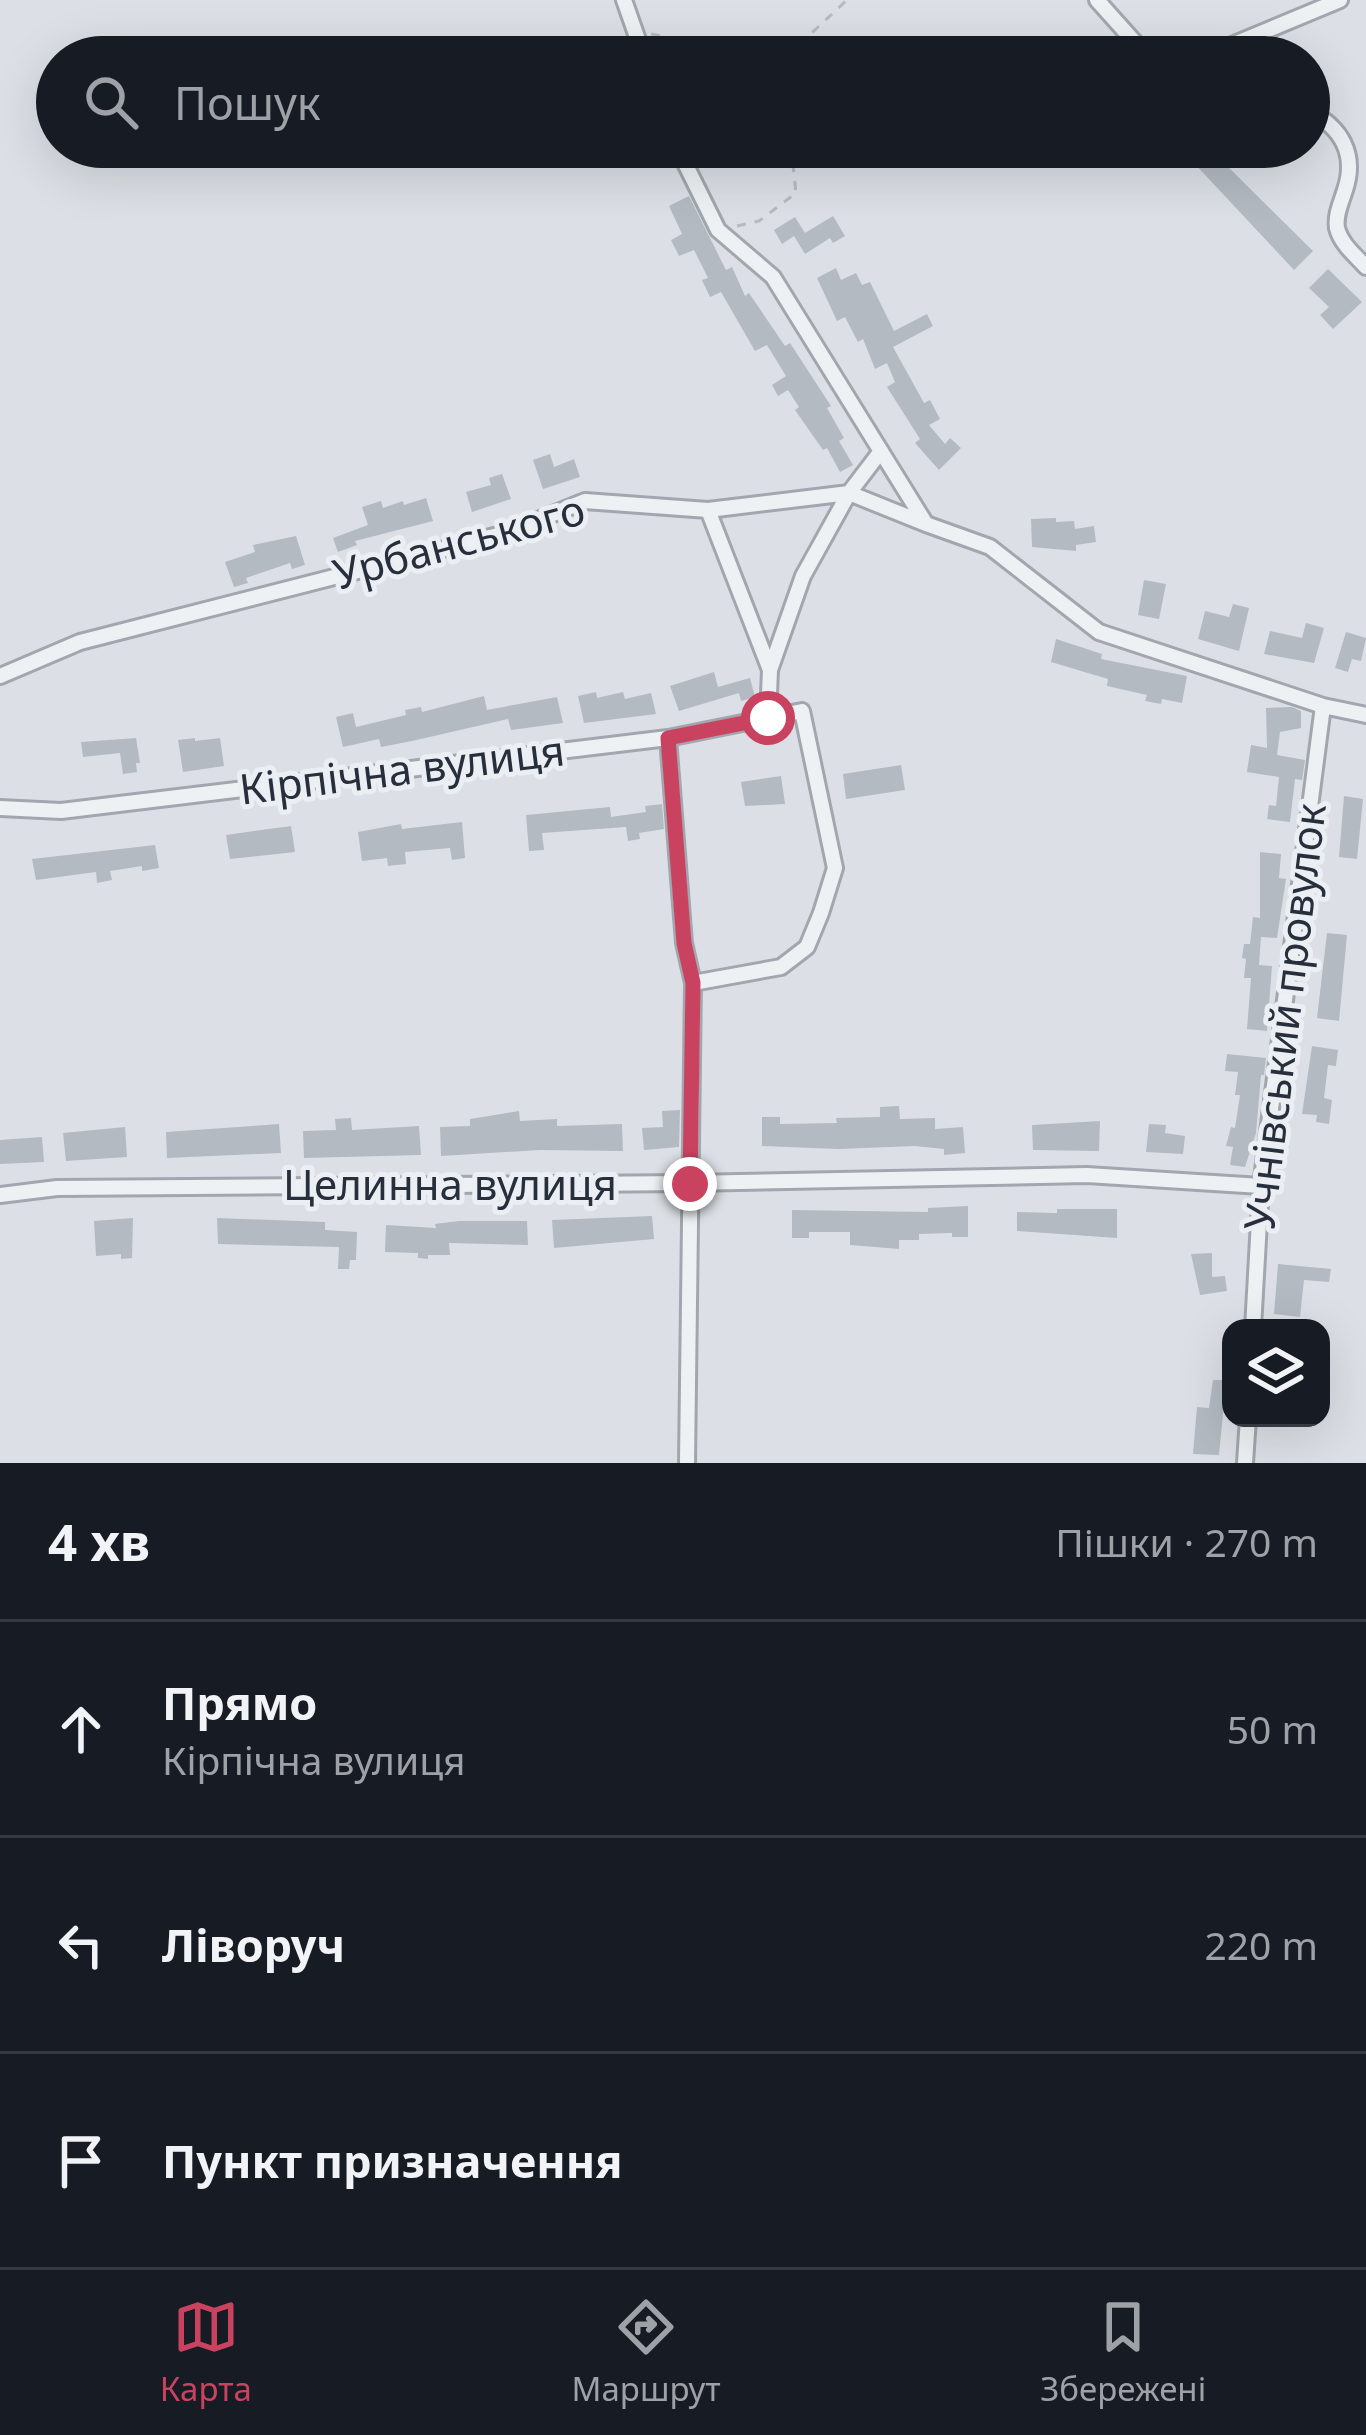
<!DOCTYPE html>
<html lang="uk">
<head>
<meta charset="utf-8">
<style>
	:root { --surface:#171b24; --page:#20242c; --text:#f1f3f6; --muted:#9ea1a6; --line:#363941; --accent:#c94360 }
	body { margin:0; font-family:"Noto Sans",sans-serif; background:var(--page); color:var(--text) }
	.controls { position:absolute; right:36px; bottom:36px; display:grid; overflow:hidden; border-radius:24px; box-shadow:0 12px 48px #0002 }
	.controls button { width:108px; height:108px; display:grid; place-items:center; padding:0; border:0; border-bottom:3px solid var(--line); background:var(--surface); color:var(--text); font:60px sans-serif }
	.stop { position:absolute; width:36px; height:36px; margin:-27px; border:9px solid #c94360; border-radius:50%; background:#fff }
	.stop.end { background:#c94360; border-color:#fff; box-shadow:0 3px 12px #0008 }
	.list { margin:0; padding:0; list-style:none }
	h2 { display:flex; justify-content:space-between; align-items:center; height:156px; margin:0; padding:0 48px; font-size:51px }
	h2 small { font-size:39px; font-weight:400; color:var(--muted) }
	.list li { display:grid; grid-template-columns:78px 1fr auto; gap:36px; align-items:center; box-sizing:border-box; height:216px; padding:0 48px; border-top:3px solid var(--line) }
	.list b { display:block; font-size:45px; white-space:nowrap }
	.list p { margin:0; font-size:39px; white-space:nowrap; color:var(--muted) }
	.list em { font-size:39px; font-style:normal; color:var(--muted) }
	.icon { flex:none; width:66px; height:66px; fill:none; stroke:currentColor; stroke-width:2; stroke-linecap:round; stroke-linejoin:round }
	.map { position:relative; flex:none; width:1366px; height:1463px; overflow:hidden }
	.search { position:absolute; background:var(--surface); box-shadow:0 12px 48px #0002; left:36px; right:36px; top:36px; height:132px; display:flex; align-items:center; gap:30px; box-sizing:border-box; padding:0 42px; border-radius:66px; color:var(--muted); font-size:45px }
	.sheet { height:804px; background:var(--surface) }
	nav { display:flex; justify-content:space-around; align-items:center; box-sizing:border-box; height:168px; border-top:3px solid var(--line); background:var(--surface); font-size:33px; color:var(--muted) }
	nav a { display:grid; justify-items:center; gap:6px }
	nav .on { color:var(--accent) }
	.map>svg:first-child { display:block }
</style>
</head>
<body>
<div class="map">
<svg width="1366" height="1463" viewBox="0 0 1366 1463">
	<rect width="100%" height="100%" fill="#dce0e6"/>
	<path fill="#b3bac2" d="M1179,147H1208L1313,251L1294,270Z
		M689,196L726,270L732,267L745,296L749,293L785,346L790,343L831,406L827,408L844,438L839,441L853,465L840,472L827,448L823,450L795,410L799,407L788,390L778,396L772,385L786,376L767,345L755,351L721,292L710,297L702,280L708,278L694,250L679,256L671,240L682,234L669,206Z
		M833,216L845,236L833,243L830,238L805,254L794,236L782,244L774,230L795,217L805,233Z
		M836,268L841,280L856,273L862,285L870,282L894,331L927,314L933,326L893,347L924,403L930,400L940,419L929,425L945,444L950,438L961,448L939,470L915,443L920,439L887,387L895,382L887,363L875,369L863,339L858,342L845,317L837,321L817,278Z
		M1328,269L1362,302L1333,329L1320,315L1329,307L1309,288Z
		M550,454L554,467L574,459L580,477L543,489L533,460Z
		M502,474L511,499L472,512L466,492L491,485L489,478Z
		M426,498L433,521L355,541L357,545L338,552L333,538L368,525L362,507L381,501L383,508L403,501L404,505Z
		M1056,518V522L1074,521L1075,529L1094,526L1096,542L1076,545V551L1032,547L1031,519Z
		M296,536L305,565L292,569L290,563L246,578L248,583L234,587L225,562L255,552L253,545Z
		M1144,580L1166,584L1159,619L1138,615Z
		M1233,604L1249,608L1239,651L1198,639L1205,611L1229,617Z
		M1306,623L1324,628L1314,663L1264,654L1270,631L1302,638Z
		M1346,632L1366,638L1361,661L1352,659L1348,672L1335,668Z
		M1056,639L1102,654L1101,659L1187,676L1182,703L1162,699L1161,704L1145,701L1147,695L1107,686L1108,679L1051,662Z
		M714,672L718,687L750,678L755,697L741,701L739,693L679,711L670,686Z
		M596,692L597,698L623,692L625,699L651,693L656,714L584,723L578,696Z
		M484,696L487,710L557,697L563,723L511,730L508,719L412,741L381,747L379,739L343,747L336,717L353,713L356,727L406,715L405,710L421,707L422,712Z
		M1292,707L1301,711V728L1280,732L1277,755L1305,760L1302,780L1295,779L1290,822L1267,819L1269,805L1276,806L1279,777L1247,772L1251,745L1267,748L1266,708Z
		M136,738L140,763H136L137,772L123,774L120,753L83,757L81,742Z
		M195,738V741L220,738L224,766L183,772L178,740Z
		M901,765L905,790L846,799L843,774Z
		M781,776L785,804L745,806L741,782Z
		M1344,796L1363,799L1357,859L1339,857Z
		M662,804L664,829L639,833L640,839L628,841L626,827L542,833L544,850L529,851L526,815L610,807L611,817L646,812L645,806Z
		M462,822L465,858L452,860L450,848L405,852L406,864L388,866L387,858L362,861L358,832L401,824L402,829Z
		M291,826L295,852L230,859L226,835Z
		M155,845L159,868L142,871V866L110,871L112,880L97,883L96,872L36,880L32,859Z
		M1260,852L1281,854L1279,878L1286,879L1277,938L1261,937L1259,965L1272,966L1267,1031L1247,1029L1251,978H1244L1246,959L1242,958L1244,944H1250L1253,917L1260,918Z
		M1327,933L1347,935L1339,1021L1317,1018Z
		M1312,1046L1338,1050L1336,1066L1328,1065L1324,1098L1332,1100L1329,1124L1316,1122L1317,1115L1302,1114Z
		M1227,1054L1266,1058L1264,1075H1261L1256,1133L1245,1167L1230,1165L1233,1147L1226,1146L1231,1127L1235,1128L1240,1095H1235L1238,1072L1225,1071Z
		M899,1106L900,1119L935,1118V1129L963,1127L965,1153L944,1155V1149L915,1146L838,1149L762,1146V1117H780V1124L837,1123L836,1118L880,1117V1107Z
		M680,1110L679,1147L644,1150L642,1128L663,1127L662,1111Z
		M519,1111L520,1121L557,1119V1126L622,1124L623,1151L540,1150L441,1156L440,1127L470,1126V1119Z
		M351,1118L352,1130L419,1126L421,1155L304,1158L303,1131L336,1130L335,1119Z
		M1100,1121L1099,1151L1033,1150L1032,1125Z
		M279,1124L281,1153L167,1158L166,1132Z
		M1149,1124L1166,1125L1165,1133L1185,1136L1183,1154L1146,1152Z
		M125,1127L127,1157L66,1161L63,1133Z
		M42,1137L44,1162L0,1164V1140Z
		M968,1206V1237H952V1233L919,1234V1240H899V1249L850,1245V1232H809V1238H792V1210L928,1212V1208Z
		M1057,1209H1117V1238L1017,1231V1212L1057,1213Z
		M652,1216L654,1239L554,1248L552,1220Z
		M133,1218L132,1258L121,1259V1254L96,1256L94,1221Z
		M217,1218L325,1222V1230L357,1232L356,1260H350L349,1269H338L339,1247L218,1244Z
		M459,1221H527L528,1245L449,1243L450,1255H428V1259L418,1258V1253L385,1252L386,1225L436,1228L435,1224Z
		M1212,1253V1277L1225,1276L1227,1291L1200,1295L1191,1254Z
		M1278,1264L1331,1269L1329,1282L1304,1280L1300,1317L1274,1314Z
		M1213,1380H1231V1393H1225L1219,1455L1193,1454L1197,1407L1209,1408Z"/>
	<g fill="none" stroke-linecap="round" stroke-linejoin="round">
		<defs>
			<path id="street" d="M624,0L644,57
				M1097,0L1148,57
				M1203,57L1340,0
				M1309,111C1341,127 1357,154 1345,190C1341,203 1335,215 1337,228C1341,244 1355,255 1366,267
				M677,147L718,230L773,277L926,524L990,547L1099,632L1323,706L1366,715
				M708,510L770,670L768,718
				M770,670L803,576L849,493L881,451
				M0,676L80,642L506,533L585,501L708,510L849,493L926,524
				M668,738L684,943L693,983L687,1463
				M0,808L61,811L668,738L802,711L835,868L821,913L807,947L781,967L693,983
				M0,1195L57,1188L690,1183L1087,1175L1261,1186
				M1253,1328L1261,1186L1323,706
				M1245,1463L1248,1418"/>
		</defs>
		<use href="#street" stroke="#a2a7af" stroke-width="20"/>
		<path stroke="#b6bbc0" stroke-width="3" stroke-dasharray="9 9" stroke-linecap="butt" d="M651,34L684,40L709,57
			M786,57L847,0
			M737,226L759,221L796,193L791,147"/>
		<use href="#street" stroke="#eef1f4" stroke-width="14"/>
	</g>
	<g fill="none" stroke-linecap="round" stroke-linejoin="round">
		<path stroke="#c94360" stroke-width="15" d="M690,1184L693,983L684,943L668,738L768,718"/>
	</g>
	<g text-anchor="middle" stroke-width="10" stroke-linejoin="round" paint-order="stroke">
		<g font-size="42" fill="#262f3b" stroke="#ebeff4">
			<text transform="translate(459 542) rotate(-15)" y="15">Урбанського</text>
			<text transform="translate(402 770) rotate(-7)" y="15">Кiрпiчна вулиця</text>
			<text transform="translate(1285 1017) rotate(-83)" y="15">Учнівський провулок</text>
			<text x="450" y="1200">Целинна вулиця</text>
		</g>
	</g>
</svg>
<div class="controls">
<button><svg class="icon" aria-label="layers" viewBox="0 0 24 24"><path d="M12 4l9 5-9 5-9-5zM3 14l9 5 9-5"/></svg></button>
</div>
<div class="stop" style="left:768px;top:718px"></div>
<div class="stop end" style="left:690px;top:1184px"></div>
<div class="search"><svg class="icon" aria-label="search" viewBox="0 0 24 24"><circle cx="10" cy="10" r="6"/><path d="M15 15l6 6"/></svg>Пошук</div>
</div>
<section class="sheet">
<h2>4 хв<small>Пішки · 270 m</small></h2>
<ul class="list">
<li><svg class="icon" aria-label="ahead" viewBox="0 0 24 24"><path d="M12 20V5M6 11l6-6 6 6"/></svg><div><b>Прямо</b><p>Кiрпiчна вулиця</p></div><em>50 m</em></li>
<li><svg class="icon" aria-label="left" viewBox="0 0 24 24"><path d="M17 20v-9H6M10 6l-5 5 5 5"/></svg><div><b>Ліворуч</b></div><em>220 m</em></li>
<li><svg class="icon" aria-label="arrive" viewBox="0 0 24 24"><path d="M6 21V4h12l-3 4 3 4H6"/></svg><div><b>Пункт призначення</b></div></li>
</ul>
</section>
<nav>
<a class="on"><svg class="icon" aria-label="map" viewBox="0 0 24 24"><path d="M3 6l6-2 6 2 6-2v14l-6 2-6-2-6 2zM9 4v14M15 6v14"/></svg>Карта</a>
<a><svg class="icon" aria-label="directions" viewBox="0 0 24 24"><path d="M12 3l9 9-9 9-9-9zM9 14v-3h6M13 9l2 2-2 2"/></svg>Маршрут</a>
<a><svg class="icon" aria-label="saved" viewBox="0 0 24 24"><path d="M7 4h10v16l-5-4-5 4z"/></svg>Збережені</a>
</nav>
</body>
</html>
